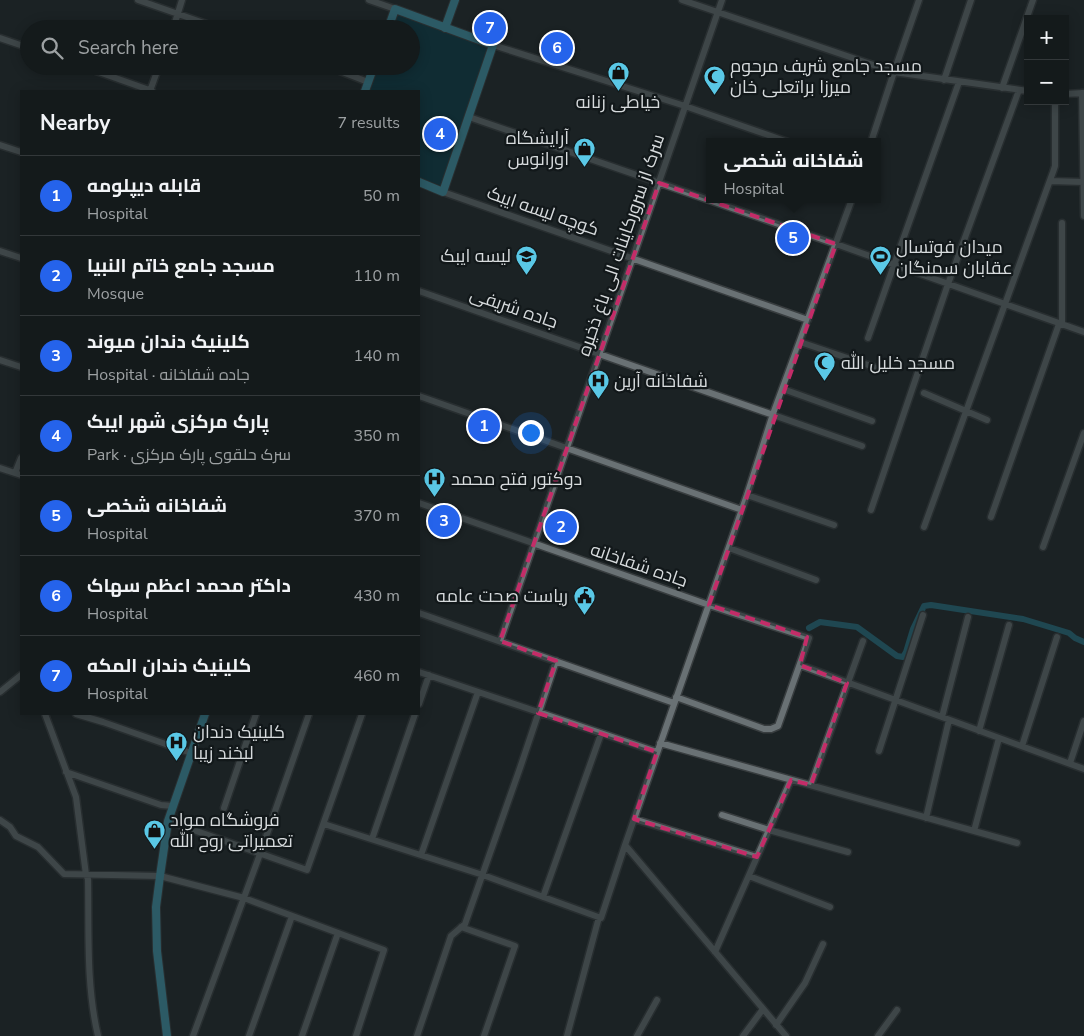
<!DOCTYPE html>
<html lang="en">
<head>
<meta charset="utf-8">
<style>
	:root { --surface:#141a1b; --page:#212728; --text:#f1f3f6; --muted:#9da1a3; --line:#33383a; --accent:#2563eb }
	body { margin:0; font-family:"Nunito Sans",Cairo,sans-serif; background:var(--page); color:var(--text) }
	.controls { position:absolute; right:15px; top:15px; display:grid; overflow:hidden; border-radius:0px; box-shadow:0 2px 12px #0003 }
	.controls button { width:45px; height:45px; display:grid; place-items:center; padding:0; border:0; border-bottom:1px solid var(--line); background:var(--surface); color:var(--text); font:25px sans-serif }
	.you { position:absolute; left:530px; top:432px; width:18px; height:18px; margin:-12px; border:4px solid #fff; border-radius:50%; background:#1a73e8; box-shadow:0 0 0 8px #1a73e833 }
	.badge { display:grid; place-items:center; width:32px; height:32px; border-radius:50%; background:var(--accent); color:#fff; font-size:16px; font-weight:700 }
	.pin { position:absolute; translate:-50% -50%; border:2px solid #fff; box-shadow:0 1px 5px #0006 }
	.popup { position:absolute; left:706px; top:138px; width:175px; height:65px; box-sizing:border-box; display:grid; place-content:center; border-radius:0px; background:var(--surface); filter:drop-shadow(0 1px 4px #0005); font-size:16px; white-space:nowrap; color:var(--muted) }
	.popup b { font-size:19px; color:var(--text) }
	.popup::after { content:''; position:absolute; left:50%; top:100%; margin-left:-10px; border:10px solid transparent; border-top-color:var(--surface) }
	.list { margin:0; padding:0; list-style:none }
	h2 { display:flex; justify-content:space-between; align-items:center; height:65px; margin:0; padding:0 20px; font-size:21px }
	h2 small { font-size:16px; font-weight:400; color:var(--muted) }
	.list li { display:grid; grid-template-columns:32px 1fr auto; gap:15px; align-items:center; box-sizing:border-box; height:80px; padding:0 20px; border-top:1px solid var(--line) }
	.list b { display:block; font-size:19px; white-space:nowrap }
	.list p { margin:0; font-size:16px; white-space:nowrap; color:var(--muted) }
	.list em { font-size:16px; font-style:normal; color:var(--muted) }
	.icon { flex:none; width:28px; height:28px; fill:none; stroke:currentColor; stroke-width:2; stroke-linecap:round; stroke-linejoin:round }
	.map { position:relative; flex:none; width:1084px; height:1036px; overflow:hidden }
	.search { position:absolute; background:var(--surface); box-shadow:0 2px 12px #0003; left:20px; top:20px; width:400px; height:55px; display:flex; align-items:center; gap:12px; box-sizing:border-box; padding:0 18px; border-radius:28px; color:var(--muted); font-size:19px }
	.panel { position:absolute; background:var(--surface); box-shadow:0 2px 12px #0003; left:20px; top:90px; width:400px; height:625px; border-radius:0px }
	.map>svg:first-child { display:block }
</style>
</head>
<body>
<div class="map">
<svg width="1084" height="1036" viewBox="0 0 1084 1036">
	<rect width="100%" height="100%" fill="#1b2224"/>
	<path fill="#043945" d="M398,13L491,47L442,186L419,178V91H370L379,66H411V29H392Z"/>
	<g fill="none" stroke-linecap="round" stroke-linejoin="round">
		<path stroke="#247387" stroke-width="6" d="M809,628L820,622L857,627L897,656L903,657L906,652L913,629L924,606L931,605L1023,619L1069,633L1075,638L1084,642"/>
		<defs>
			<path id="minor" d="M138,0L221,29
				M369,0L395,9
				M682,0L894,72L919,0
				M173,29L182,0
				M0,38L29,48
				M493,45L685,106L788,142
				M82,66L152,91
				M327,66L368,82
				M944,80L971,0
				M1002,88L1033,0
				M150,91L159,66
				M1082,93L1084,216
				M1065,94L1084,93
				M469,117L836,244L1084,332
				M871,142L894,72L1028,91
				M0,145L21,152
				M1050,181L1084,182
				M443,192L808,320
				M0,251L21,258
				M419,291L862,446
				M1062,325V223
				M868,338L959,82
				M800,342L874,367
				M0,360L21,367
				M783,389L872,421
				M924,393L987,420
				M419,396L742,510
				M0,468L21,475
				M15,473L21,458
				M747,495L834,525
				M419,503L709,605L809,638L778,726L771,729H764L676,697
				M871,510L948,284L1019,90
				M991,517L1059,324
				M924,527L1053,172L1055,166V101
				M1043,547L1084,433
				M729,548L816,580
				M419,613L674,703
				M500,641L722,0
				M800,665L1084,769
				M419,672L657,752
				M0,692L21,675
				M419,704L429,675
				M45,714L76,797L86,875L88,879C89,931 86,985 98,1036
				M76,714L103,722L191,753
				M942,717L968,617
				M979,731L1009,625
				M660,743L1017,843
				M1022,746L1057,637
				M879,751L923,615
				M1070,763L1084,721
				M66,772L161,805L173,806
				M811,785L863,641
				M224,808L256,714
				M722,815L769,830L848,852
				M926,818L949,720
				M634,819L757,857
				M0,820L10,827L16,836L38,847L64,874L160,876L244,898L384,950L356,1036
				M168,821L307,870L362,714
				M324,824L483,875L601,918L625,845
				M974,831L999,738
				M372,839L415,714
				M421,855L478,692
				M749,876L830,907
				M543,897L601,734
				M461,927L515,946L484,1036
				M715,952L791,780
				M776,1025L805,983L823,944
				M193,1036L260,854L309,714
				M249,1036L292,916
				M302,1036L338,933
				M417,1036L451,936L465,924L520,768L556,661
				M567,1036L599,917
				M637,1036L657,1000
				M743,1036L763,1009
				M786,1036L625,845L747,495L773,414L852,199
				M878,1036L897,1010"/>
			<path id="major" d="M445,28L455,0
				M388,29L395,9L493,45L443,192L419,182
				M365,91L374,66
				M167,1036L157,951L156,907L160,876L168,821L205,714"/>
		</defs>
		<use href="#minor" stroke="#383d3f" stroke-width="9"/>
		<use href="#major" stroke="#383d3f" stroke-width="10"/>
		<use href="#minor" stroke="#697174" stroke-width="6"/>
		<use href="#major" stroke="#409db3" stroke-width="8"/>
	</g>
	<path d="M0 0H1084V1036H0ZM659,183L836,244L709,605L807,637L800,665L847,683L811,785L791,780L757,857L634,819L657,752L538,713L556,661L500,641Z" fill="#1b2224" fill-opacity=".55" fill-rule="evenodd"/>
	<path fill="none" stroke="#c42c68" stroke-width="4" stroke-dasharray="10 6" stroke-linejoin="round" d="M659,183L836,244L709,605L807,637L800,665L847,683L811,785L791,780L757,857L634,819L657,752L538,713L556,661L500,641Z"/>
	<defs>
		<symbol id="shop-pin" viewBox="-11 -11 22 30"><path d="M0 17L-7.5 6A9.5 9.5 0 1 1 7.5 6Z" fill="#5ac8e6" stroke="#12181a"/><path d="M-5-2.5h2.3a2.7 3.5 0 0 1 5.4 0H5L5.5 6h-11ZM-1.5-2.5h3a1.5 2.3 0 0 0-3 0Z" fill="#111"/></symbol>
		<symbol id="mosque-pin" viewBox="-11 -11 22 30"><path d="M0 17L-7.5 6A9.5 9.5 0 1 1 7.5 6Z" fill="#5ac8e6" stroke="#12181a"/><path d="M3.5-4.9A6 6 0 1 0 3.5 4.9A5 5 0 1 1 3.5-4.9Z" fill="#111"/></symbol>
		<symbol id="school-pin" viewBox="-11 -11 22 30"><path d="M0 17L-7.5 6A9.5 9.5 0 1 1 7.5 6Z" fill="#5ac8e6" stroke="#12181a"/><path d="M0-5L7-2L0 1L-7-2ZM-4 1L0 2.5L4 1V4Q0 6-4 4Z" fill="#111"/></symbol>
		<symbol id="stadium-pin" viewBox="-11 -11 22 30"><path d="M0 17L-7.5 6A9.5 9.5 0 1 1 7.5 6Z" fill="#5ac8e6" stroke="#12181a"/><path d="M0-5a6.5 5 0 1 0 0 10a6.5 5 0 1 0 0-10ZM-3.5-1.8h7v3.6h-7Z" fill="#111"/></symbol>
		<symbol id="hospital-pin" viewBox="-11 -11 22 30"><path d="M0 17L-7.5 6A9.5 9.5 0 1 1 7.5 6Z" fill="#5ac8e6" stroke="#12181a"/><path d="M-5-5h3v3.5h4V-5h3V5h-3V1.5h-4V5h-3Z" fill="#111"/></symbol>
		<symbol id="civic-pin" viewBox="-11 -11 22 30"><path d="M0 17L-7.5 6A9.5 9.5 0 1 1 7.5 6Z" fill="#5ac8e6" stroke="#12181a"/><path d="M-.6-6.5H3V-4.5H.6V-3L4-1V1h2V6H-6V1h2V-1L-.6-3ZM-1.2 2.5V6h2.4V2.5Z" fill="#111"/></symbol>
	</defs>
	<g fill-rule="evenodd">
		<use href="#shop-pin" x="606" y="60" width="25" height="34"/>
		<use href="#mosque-pin" x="702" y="64" width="25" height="34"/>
		<use href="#shop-pin" x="572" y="136" width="25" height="34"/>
		<use href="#school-pin" x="514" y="244" width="25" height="34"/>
		<use href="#stadium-pin" x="868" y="244" width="25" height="34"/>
		<use href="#mosque-pin" x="812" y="350" width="25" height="34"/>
		<use href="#hospital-pin" x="586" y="368" width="25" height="34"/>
		<use href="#hospital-pin" x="422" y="466" width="25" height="34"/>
		<use href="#civic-pin" x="572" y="584" width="25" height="34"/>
		<use href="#hospital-pin" x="164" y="730" width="25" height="34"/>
		<use href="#shop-pin" x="142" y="818" width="25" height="34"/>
	</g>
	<g text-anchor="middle" stroke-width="4.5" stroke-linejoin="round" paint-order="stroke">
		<g font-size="18" fill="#d7dbdd" stroke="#12181a" text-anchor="start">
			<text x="730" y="72">مسجد جامع شریف مرحوم<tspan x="730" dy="21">میرزا براتعلی خان</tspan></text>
			<text x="618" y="108" text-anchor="middle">خیاطی زنانه</text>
			<text x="569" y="144" text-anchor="end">آرایشگاه<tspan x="569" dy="21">اورانوس</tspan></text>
			<text x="896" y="253">میدان فوتسال<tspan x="896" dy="21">عقابان سمنگان</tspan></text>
			<text x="511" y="262" text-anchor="end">لیسه ایبک</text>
			<text x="841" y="369">مسجد خلیل الله</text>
			<text x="614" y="387">شفاخانه آرین</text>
			<text x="451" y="485">دوکتور فتح محمد</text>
			<text x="568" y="602" text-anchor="end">ریاست صحت عامه</text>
			<text x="193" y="738">کلینیک دندان<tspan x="193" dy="21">لبخند زیبا</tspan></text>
			<text x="170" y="826">فروشگاه مواد<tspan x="170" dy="21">تعمیراتی روح الله</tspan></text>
		</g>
		<g font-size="18" fill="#d7dbdd" stroke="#12181a">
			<text transform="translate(543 211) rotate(19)" y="6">کوچه لیسه ایبک</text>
			<text transform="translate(621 245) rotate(-71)" y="6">سرک از سرورکاینات الی باغ ذخیره</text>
			<text transform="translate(514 308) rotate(19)" y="6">جاده شریفی</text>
			<text transform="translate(639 565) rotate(19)" y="6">جاده شفاخانه</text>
		</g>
	</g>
</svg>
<div class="controls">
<button>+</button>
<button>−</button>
</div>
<div class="you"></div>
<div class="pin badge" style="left:484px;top:426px">1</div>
<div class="pin badge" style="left:561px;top:527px">2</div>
<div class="pin badge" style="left:444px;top:521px">3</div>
<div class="pin badge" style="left:440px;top:134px">4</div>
<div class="pin badge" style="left:793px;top:238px">5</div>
<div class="popup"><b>شفاخانه شخصی</b>Hospital</div>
<div class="pin badge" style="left:557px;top:48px">6</div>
<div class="pin badge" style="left:490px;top:28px">7</div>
<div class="search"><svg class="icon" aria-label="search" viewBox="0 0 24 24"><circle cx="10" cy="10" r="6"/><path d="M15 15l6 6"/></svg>Search here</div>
<section class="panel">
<h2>Nearby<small>7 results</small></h2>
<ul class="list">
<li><span class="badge">1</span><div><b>قابله دیپلومه</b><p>Hospital</p></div><em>50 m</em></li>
<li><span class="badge">2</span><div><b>مسجد جامع خاتم النبیا</b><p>Mosque</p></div><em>110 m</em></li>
<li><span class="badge">3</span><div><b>کلینیک دندان میوند</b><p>Hospital · جاده شفاخانه</p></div><em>140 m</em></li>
<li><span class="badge">4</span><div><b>پارک مرکزی شهر ایبک</b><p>Park · سرک حلقوی پارک مرکزی</p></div><em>350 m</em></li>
<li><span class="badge">5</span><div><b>شفاخانه شخصی</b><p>Hospital</p></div><em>370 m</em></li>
<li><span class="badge">6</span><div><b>داکتر محمد اعظم سهاک</b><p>Hospital</p></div><em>430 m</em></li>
<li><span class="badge">7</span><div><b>کلینیک دندان المکه</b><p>Hospital</p></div><em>460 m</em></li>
</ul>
</section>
</div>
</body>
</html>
